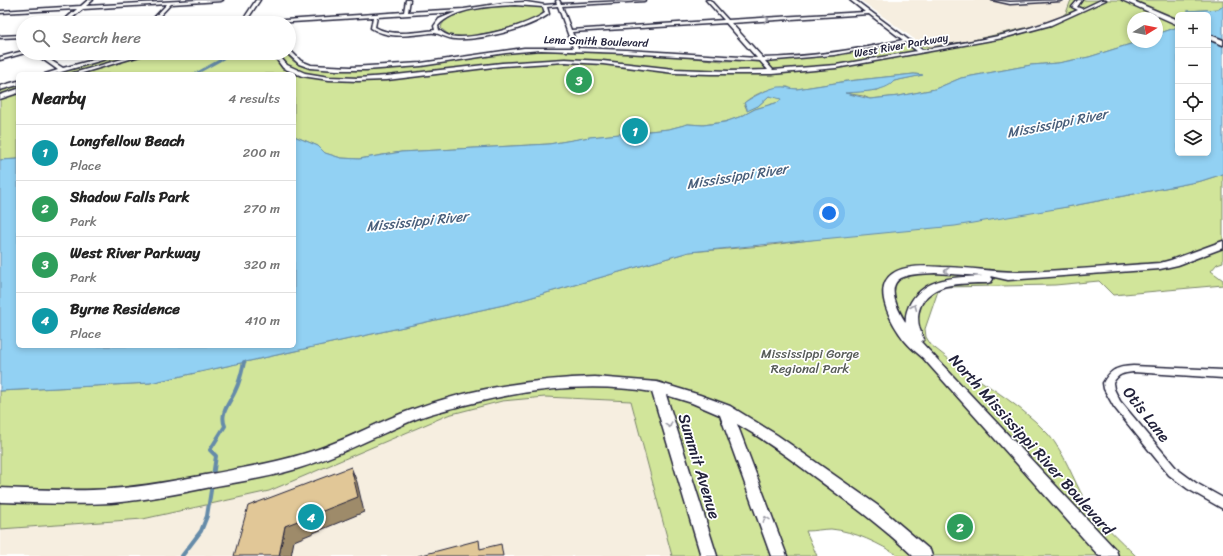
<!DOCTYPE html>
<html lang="en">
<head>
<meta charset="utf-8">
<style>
	:root { --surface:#fff; --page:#f2f2f2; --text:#222; --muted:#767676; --line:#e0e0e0; --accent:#7c3aed }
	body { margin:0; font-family:Sriracha,sans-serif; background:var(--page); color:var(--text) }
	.controls { position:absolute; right:12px; top:12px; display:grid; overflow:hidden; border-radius:6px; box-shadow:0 2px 6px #0003 }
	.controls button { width:36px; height:36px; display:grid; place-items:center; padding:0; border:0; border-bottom:1px solid var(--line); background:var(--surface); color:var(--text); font:20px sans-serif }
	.compass { position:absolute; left:1127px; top:12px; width:36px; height:36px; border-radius:50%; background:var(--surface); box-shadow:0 2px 6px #0003; rotate:80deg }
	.you { position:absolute; left:829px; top:213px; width:14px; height:14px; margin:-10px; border:3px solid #fff; border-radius:50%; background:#1a73e8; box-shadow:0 0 0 6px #1a73e833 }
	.badge { display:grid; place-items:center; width:26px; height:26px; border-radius:50%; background:var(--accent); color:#fff; font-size:13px; font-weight:700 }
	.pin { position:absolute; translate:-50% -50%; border:2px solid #fff; box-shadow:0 1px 4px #0006 }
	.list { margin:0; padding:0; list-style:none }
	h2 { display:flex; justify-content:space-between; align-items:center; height:52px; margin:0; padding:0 16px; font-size:17px }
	h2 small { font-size:13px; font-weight:400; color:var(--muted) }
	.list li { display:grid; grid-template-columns:26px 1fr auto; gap:12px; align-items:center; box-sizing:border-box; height:56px; padding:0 16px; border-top:1px solid var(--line) }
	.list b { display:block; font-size:15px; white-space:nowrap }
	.list p { margin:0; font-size:13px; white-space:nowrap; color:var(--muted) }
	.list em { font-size:13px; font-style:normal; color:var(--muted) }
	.icon { flex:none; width:22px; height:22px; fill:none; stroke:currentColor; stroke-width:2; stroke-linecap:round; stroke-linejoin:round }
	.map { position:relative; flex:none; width:1223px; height:556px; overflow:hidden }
	.search { position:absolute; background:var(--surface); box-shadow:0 2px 6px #0003; left:16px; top:16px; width:280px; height:44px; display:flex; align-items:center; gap:10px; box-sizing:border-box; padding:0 14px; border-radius:22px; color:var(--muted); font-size:15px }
	.panel { position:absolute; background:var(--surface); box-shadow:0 2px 6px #0003; left:16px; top:72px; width:280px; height:276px; border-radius:6px }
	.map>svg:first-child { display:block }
</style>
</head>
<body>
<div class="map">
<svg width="1223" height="556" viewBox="0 0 1223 556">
	<rect width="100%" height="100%" fill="#fff"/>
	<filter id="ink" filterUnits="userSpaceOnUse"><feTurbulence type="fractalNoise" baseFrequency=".025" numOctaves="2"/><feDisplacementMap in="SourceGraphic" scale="8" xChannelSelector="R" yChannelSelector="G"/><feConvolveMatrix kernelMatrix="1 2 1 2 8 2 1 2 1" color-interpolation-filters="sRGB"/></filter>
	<g filter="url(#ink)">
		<path fill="#f6eee0" d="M860,0H991L1010,4L1071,1L1066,13L1059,18L1046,23L969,41L931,47L924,46Z
			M545,397L631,401L672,556H0V529L143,519L269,491L448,415L502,401Z"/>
		<path fill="#d1e59a" stroke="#7a846a" d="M1071,0H1223V6L1219,9L1188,11L1191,15H1178V27L1157,34V18H1133V42H1137L1089,57L1058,63L1031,65L961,78L935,89L899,96L870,99L863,96L845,93L878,90L894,81L922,75L914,74L848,81L797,89H791L788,87C773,87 755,93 744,103L747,110L758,106L769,96L782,99L779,102L755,109L742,116L725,122L703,125L688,124L669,129L591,137L549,144L401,152L359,159L341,158L325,153L318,146L294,136V74H54L130,53H285L293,61L299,65L331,70L420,66L501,53L539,51L655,54L722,61L779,60L845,53L906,42L931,47L969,41L1046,23L1059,18L1066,13Z
			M516,3L542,6L543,13C537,24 471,38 457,37C450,36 446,33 441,28C443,10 501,4 516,3Z
			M18,84V159L0,160V90Z
			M1223,174V262L1217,264L1211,271L1223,280V285L1113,295L1099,281L1055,285L945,287L938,291L925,329L926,337L931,345C969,377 1015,398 1048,434C1065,453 1072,478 1085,500C1098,521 1119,539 1136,556H899C880,544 854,531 831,529C823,529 814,531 806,531L817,556H672L631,401L545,397L502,401L448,415L269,491L143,519L0,529V391L150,383L508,304L689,252L763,246L1067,207L1201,181Z"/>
		<path fill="#92d1f3" stroke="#658ba9" d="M1223,6V174L1201,181L1067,207L955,226L689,252L508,304L150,383L0,391V160L18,159V346H294V136L318,146L325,153L341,158L359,159L401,152L549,144L590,137L669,129L688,124L703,125L725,122L742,116L755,109L779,102L781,99L769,96L758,106L747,111V108L744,103C750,98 771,87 779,87C786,86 790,89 797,89L848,81L914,74L923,75L894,81C886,92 858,92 845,93L870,99L899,96L935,89L961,78L1031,65L1058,63L1089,57L1137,42H1157V34L1178,27V153H1208V15H1191L1187,11L1219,9Z"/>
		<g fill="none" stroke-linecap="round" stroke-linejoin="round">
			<path stroke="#658ba9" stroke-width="2" d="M195,74L233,53"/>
			<path stroke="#658ba9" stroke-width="4" d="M213,476L216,456L210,450L225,426C219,412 231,402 236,389C240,381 242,371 244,362
				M182,556L201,531L207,516L212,484"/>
			<defs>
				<path id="street" d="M88,0H93L86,6L198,0H223L221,1L171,4L153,23H149L167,4L83,9L66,23H61L77,9L0,13V11L81,6Z
					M256,0H260L245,23H241Z
					M406,0H410L408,12L464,9L504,3L526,2L545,5L557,4L556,1L557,0H559L561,4L646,0L644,1L562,6L571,30L724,20L706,0H710L728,20L865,12L850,0H855L922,50C976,41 1028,33 1078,10L1072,7L1078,0H1082L1077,7L1082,9L1101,0H1106L1051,25L1003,38L836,68L772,74H711L674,73L603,64L565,62L502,66L387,80L358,81L329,80L302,76L283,68L272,53H277L287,65L305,73L329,77L358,78L387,76L502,63L565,59L603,61L674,69L729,71L768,70L760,61L626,53L541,50L506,53L421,66L366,70H336L310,68L299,64L287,53H289V51H291L301,61L311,65L351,67L421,63L524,48H573L558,6L547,7L549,14C529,29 479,41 455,39C447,39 439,33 434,33C431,32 426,34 422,34C405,36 387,38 371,28L373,17L276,23H253L255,22L404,12ZM515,5L543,7L545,13C527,26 472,41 450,36C446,35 443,33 439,30L438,26C453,8 493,6 515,5ZM456,12L439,19L434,26L435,30C416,32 392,37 375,27L377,17ZM869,14L903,40C856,50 810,57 763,58L731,23ZM726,23L757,58L626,50L578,48L572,32ZM905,42L917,51L836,65L773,70L765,61L834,55Z
					M992,0L1010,2L1062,0L1060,1L1010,4Z
					M23,35V37L0,38V36Z
					M23,51V53H25L0,60V57Z
					M34,53H39L63,68L119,53H127L54,74H45L58,70Z
					M143,53H150L79,74H70Z
					M18,81V85L0,90V86Z
					M18,89V93L0,99V95Z
					M1133,366L1223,370V378L1133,372C1123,373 1118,374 1113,383L1114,389L1120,401L1177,469L1196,483L1223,498V509L1188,489L1169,475L1114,407L1104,389L1103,383C1111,369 1117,367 1133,366Z"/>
				<path id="secondary" d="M1223,241V248L1178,265L1160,269L1008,280L990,276L993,279L991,282L987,283C974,283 960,283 946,286C920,293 911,316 924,339L921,342L1116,550L1118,556H1099L923,358C917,353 910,347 905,341C893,326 871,289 892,274C904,265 927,266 942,267C967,267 993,272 1018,272C1065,271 1113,266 1160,263L1171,260ZM935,273L983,276C957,277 926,277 911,302C907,309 905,315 906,323C899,312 885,287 901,278C911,273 924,274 935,273Z
					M595,377L657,382L700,395L730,406L777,435L877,505L917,539L930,550L932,556H913C884,528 852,505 820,481C793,461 766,440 737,424L787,556H771L720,415L692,403L666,395L717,556H701L652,392C590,382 530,389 469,404C449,409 430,413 411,421C372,438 334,458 293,470C266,478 238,482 211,487C178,494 144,500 111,503C74,505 37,503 0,502V488C37,489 74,492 110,489C144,487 178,480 211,474C243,468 275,463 306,453C340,443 370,426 403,413C464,389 530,379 595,377Z"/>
				<path id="primary" d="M1122,0H1131L1178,20V25Z
					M1208,34L1223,40V45L1208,39Z"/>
			</defs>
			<use href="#street" stroke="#22223b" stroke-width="3"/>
			<use href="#secondary" stroke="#22223b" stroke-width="3"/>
			<use href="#primary" stroke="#22223b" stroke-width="3"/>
			<use href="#street" fill="#fff" fill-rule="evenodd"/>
			<use href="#secondary" fill="#fff" fill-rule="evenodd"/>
			<use href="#primary" fill="#fff" fill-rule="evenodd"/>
		</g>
		<path fill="#9e8b6a" stroke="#22223b" d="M351,467L357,482L364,512L294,541L291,556H279L285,526Z"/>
		<path fill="#e1c797" stroke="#22223b" d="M351,467L358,497L285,526L279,556H234L248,506Z
			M479,540L480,549L501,544L503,556H418Z"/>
		<defs><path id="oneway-chevron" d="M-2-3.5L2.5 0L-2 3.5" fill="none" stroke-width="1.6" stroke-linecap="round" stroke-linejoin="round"/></defs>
		<g stroke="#9c9ca7">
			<use href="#oneway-chevron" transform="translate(766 19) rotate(-4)"/>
			<use href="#oneway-chevron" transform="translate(947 271) rotate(-180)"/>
			<use href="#oneway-chevron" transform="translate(914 307) rotate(-67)"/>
			<use href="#oneway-chevron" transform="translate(669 425) rotate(73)"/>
			<use href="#oneway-chevron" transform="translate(766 519) rotate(-110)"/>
		</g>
	</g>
	<g text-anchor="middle" stroke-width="3.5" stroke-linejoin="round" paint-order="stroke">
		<g font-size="11" fill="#22223b" stroke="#fff">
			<text transform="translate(596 41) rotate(2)" y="4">Lena Smith Boulevard</text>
			<text transform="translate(901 45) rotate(-10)" y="4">West River Parkway</text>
		</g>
		<g font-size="13" fill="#575c58" stroke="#fff">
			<text x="810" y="358">Mississippi Gorge<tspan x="810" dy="15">Regional Park</tspan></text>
		</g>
		<g font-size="14" font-style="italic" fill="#495f7b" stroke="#fff">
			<text transform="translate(1057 123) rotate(-11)" y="5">Mississippi River</text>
			<text transform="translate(737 176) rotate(-9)" y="5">Mississippi River</text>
			<text transform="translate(417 221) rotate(-6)" y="5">Mississippi River</text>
		</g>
		<g font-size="16" fill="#22223b" stroke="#fff">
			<text transform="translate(1147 414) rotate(52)" y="6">Otis Lane</text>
			<text transform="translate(1032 444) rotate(48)" y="6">North Mississippi River Boulevard</text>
			<text transform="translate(700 466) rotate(73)" y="6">Summit Avenue</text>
		</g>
	</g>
</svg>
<div class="controls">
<button>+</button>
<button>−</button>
<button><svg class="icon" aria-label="locate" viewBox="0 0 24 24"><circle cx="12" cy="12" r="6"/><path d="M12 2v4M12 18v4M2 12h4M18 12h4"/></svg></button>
<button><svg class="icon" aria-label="layers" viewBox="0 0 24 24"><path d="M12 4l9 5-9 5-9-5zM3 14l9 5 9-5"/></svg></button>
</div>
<svg class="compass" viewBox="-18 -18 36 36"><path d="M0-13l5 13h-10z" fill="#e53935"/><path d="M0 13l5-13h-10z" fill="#767676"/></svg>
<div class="you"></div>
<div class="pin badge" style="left:635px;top:131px;background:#0f9aa8">1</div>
<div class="pin badge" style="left:960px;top:527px;background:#2e9e5b">2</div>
<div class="pin badge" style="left:579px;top:80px;background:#2e9e5b">3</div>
<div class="pin badge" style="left:311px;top:517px;background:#0f9aa8">4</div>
<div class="search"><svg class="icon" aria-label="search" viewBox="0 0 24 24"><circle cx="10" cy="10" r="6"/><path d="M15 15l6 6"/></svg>Search here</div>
<section class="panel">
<h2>Nearby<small>4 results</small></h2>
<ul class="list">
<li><span class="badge" style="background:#0f9aa8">1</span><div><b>Longfellow Beach</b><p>Place</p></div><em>200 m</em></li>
<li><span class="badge" style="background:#2e9e5b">2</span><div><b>Shadow Falls Park</b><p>Park</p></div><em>270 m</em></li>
<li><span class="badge" style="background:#2e9e5b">3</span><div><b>West River Parkway</b><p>Park</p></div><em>320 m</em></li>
<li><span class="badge" style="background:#0f9aa8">4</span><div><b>Byrne Residence</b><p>Place</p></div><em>410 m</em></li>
</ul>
</section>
</div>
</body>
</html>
